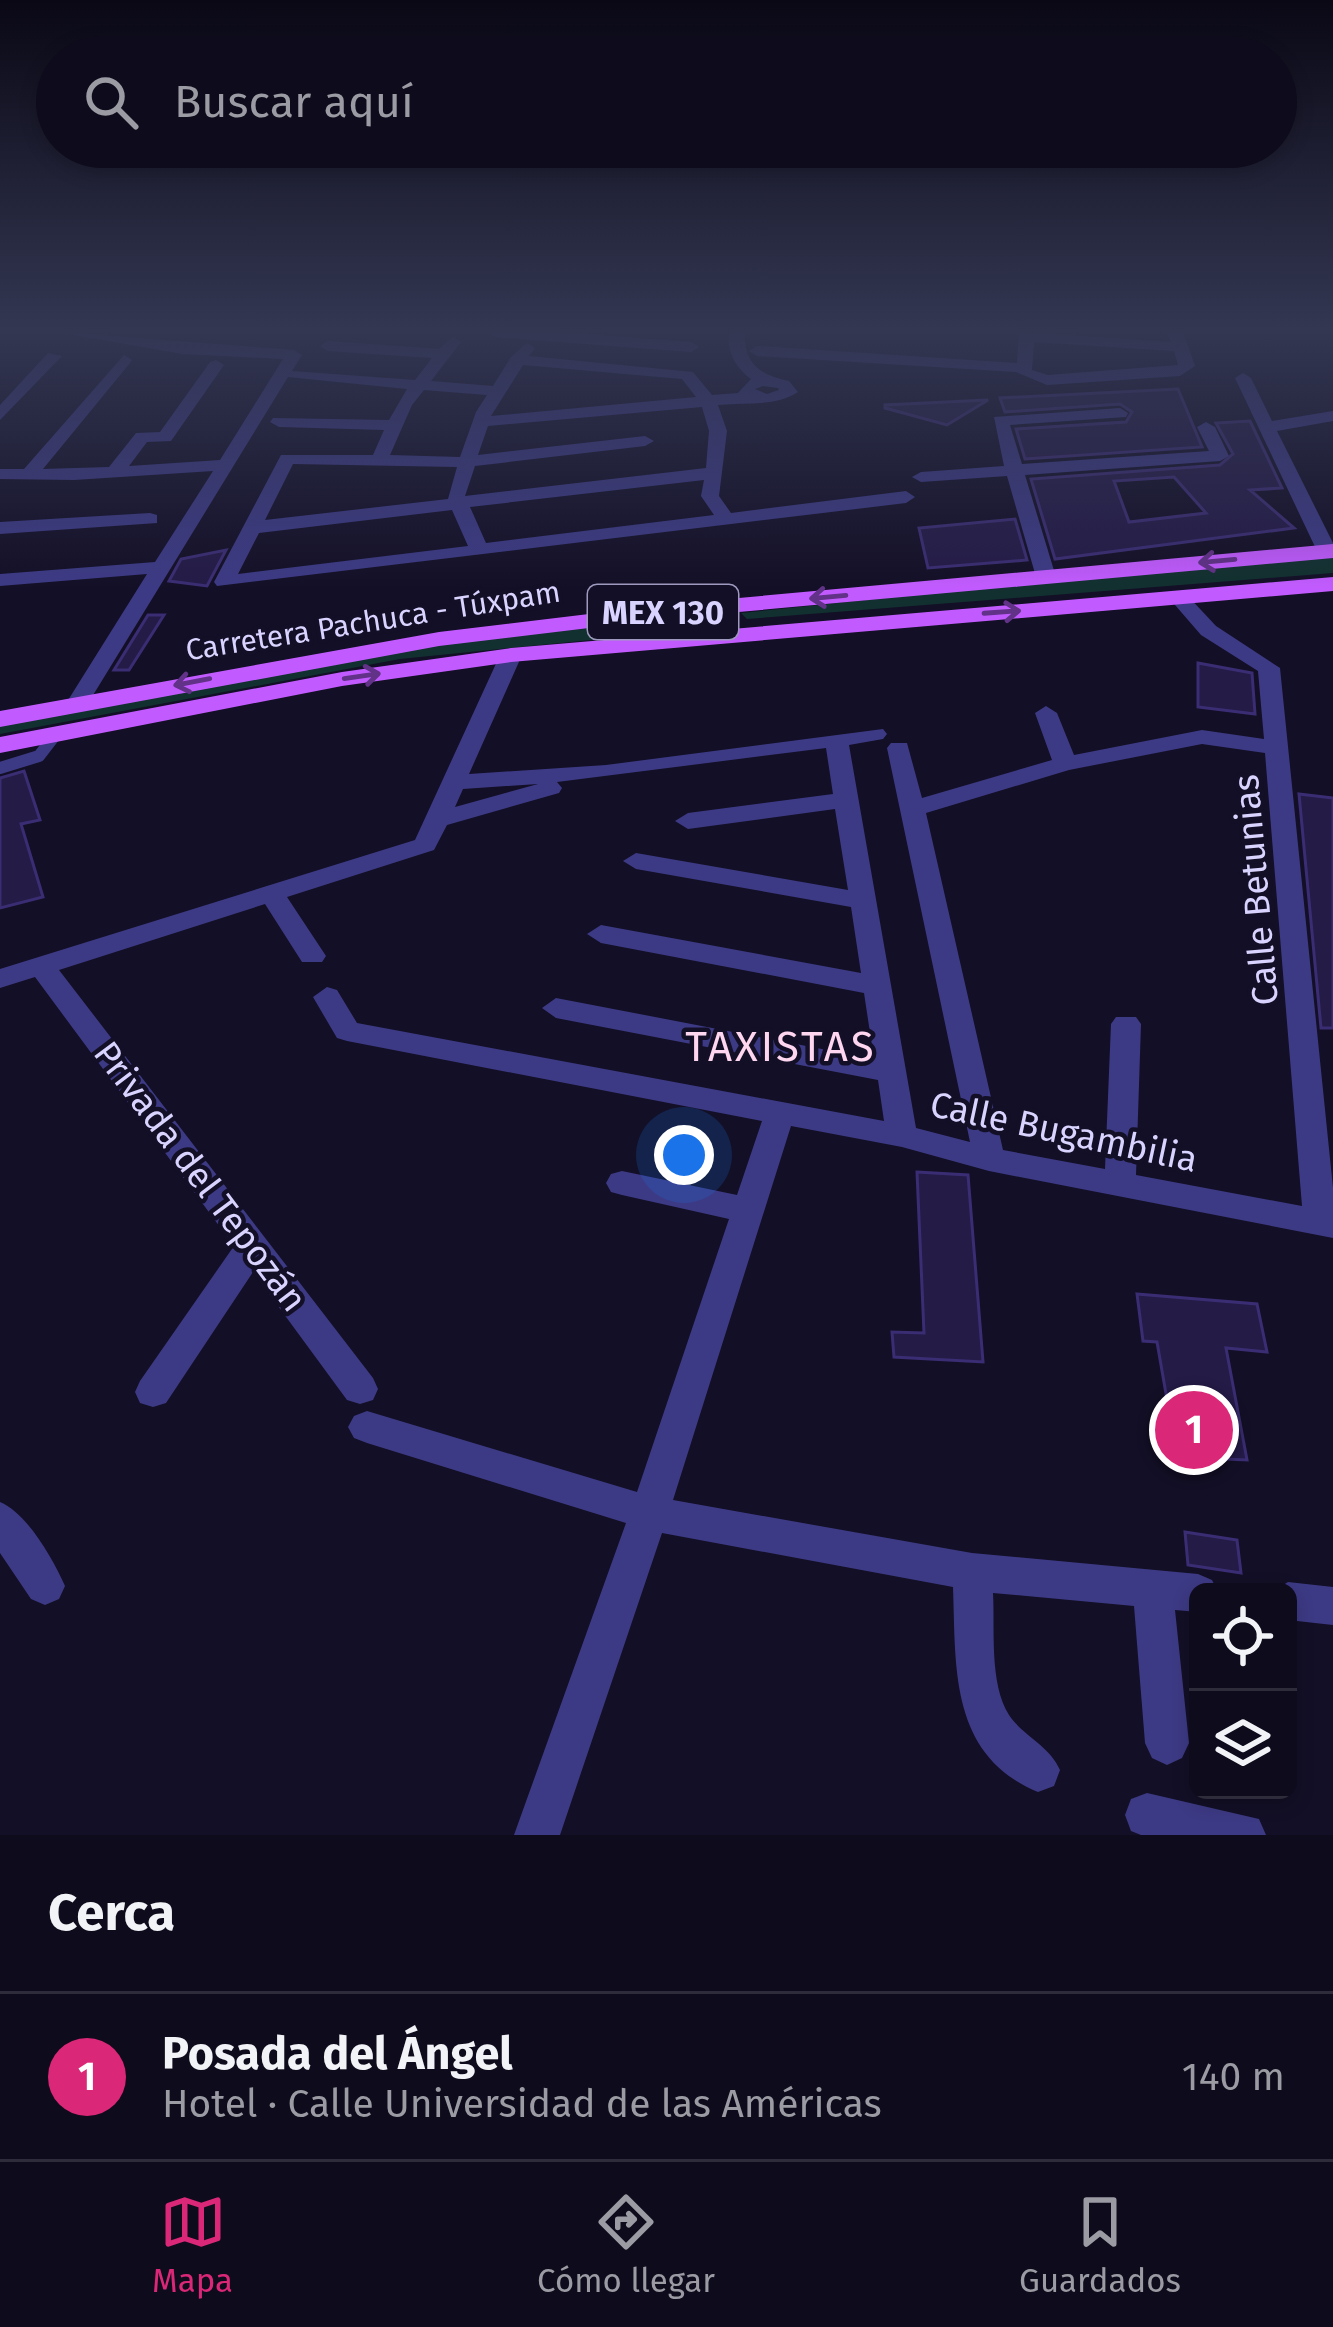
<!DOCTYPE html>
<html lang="es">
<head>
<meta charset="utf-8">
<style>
	:root { --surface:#0e0b1c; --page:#1c1929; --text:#f1f3f6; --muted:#9b9ba3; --line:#2e2b3b; --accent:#db2777 }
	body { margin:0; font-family:"Fira Sans",sans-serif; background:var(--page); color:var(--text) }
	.controls { position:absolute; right:36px; bottom:36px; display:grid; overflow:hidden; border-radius:18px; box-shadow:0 6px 18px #0003 }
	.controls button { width:108px; height:108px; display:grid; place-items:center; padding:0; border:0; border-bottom:3px solid var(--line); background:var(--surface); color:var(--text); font:60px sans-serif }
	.you { position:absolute; left:684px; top:1155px; width:42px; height:42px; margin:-30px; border:9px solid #fff; border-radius:50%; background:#1a73e8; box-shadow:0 0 0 18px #1a73e833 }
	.badge { display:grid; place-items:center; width:78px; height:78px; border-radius:50%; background:var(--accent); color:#fff; font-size:39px; font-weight:700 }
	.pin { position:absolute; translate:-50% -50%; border:6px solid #fff; box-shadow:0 3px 12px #0006 }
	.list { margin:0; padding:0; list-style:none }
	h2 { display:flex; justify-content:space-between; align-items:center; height:156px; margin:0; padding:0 48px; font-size:51px }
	h2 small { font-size:39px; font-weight:400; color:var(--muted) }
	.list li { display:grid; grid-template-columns:78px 1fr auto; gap:36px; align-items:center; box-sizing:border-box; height:168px; padding:0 48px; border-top:3px solid var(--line) }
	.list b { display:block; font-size:45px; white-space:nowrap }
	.list p { margin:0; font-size:39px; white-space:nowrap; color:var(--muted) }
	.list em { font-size:39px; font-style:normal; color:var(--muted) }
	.icon { flex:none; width:66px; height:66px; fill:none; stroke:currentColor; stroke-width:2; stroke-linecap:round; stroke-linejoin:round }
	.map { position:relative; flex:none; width:1333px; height:1835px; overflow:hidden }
	.search { position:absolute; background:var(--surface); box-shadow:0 6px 18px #0003; left:36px; right:36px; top:36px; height:132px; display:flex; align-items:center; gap:30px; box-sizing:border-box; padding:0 42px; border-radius:66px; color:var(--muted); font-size:45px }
	.sheet { height:324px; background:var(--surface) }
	nav { display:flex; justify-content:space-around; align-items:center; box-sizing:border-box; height:168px; border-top:3px solid var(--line); background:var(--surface); font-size:33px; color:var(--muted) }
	nav a { display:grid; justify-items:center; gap:6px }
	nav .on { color:var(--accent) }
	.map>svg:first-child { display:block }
</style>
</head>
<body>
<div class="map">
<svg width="1333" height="1835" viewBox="0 0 1333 1835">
	<rect width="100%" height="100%" fill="#130f26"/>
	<path fill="#12302f" d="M1333,552V573L747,619L741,613Z
		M722,611L732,626L400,659L0,734V723L482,636Z"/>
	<path fill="#241b47" stroke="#3b2d73" stroke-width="3" fill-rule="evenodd" d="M1178,389L1202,447L1025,459L1016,429L1126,422L1132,412L1120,404L1005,412L1000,398Z
		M988,400L947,425L885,408V405Z
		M1250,421L1282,488L1250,490L1294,528L1055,559L1031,479L1220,465L1233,454L1216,423ZM1174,477L1206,513L1129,522L1114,481Z
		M1015,519L1027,560L928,568L919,528Z
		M226,550L207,586L169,581L181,559Z
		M148,615H164L129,670H114Z
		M1198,663L1252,673L1255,714L1198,707Z
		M24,771L40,820L21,824L43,897L0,908V778Z
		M1299,794L1333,798V1028H1321Z
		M917,1172L968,1175L983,1362L894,1357L892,1332L924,1333Z
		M1137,1294L1257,1304L1267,1352L1226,1348L1247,1460L1177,1457L1157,1342L1143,1341Z
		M1185,1532L1237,1540L1241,1573L1188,1565Z"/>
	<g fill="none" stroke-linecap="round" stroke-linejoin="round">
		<path stroke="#3d3a85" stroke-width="12" d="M0,768L39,756L56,734"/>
		<path fill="#3d3a85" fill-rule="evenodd" d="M57,332L294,350L302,355L292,371L415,380L432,358L328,351L320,346L328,341L439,349L453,337L461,342L431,381L493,386L511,357L527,343L535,348L529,356L693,372L712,395L738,393L751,379C735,367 727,352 729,332H745C743,364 761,375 789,381L798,392C775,407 746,402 718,405L727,431L719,496L731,513L906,491L915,497L906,503L217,586L214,582L281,455H373L384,430L279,427L270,422L273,418L389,420L407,389L288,377L87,705L76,712L65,705L147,574L0,586V574L155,562L213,471L74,480L0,479V469H24L124,355L132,360L130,363L43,469L109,467L136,433L160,432L210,362L216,360L224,365L171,441L147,442L129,466L220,460L283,359L183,354ZM523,365L682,379L696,397L491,416ZM763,386L778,388L779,390L767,394L755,389ZM424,390L487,395L476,412L460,457L390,455L412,405ZM702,407L709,431L706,468L465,496L475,466L645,446L654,441L645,436L478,455L488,426ZM293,464L457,467L448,499L265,520ZM704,480L701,496L714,515L486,543L470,507ZM452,510L468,546L238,574L259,533Z
			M487,332H557L691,342L699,347L691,352L495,337Z
			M1019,332L1171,342L1167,332H1183L1195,366L1180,376L1047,385L1016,372L757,356L749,351L757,346L1017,363ZM1034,342L1174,351L1178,365L1048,375L1032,370Z
			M48,353L62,356L0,420V405Z
			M1243,373L1251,378L1272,421L1333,411V421L1277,431L1333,543V555L1317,551L1235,378Z
			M1120,408L1128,413L1126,417L1010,425L1022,464L1209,451L1197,427L1206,422L1215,427L1229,456L1220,461L1025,475L1056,577L1053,581L1046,583L1036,577L1007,476L921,482L912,477L921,472L1004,466L994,417Z
			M150,513L157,515V523L0,534V522Z
			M1179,592L1186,594L1216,626L1280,668L1333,1188V1238L989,1171L902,1147L791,1126L673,1500L972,1553L1198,1574L1212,1580L1218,1592H1198V1612L1175,1610L1189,1743L1182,1758L1167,1765L1152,1758L1145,1743L1134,1606L993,1593C995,1629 989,1683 1009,1715C1024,1737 1049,1745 1060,1770L1054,1786L1038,1792C949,1755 956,1667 953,1587L662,1533L560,1835H514L626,1523L367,1443L354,1438L348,1427L354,1416L367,1411L637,1492L729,1219L622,1195L611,1192L606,1183L611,1174L622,1171L737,1195L762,1121L347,1041L337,1038L313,997L327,987L337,990L357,1023L884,1121L878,1080L556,1018L542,1008L556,998L874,1059L864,993L601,943L587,934L601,925L861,973L851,907L636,869L623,861L636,853L848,890L835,809L688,829L675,821L688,813L833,794L826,748L557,782L562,788L559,793L447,825L434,850L287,897L326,956L322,962H302L265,904L59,970L373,1378L378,1389L373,1400L360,1404L347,1400L253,1272L166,1403L153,1407L140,1403L135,1392L140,1381L234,1246L35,977L0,988V969L415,840L500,655L511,648L522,655L469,774L606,765L883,729L887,734L883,739L849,745L916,1128L970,1142L887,748L891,743H907L922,798L1052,760L1035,713L1046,706L1057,713L1074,755L1202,730L1264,739L1258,671L1201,635L1169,598ZM1202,744L1265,753L1302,1206L1136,1175L1141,1024L1136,1017H1116L1111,1024L1105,1169L1003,1150L926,813L1069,770ZM538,784L455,807L463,789Z
			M0,1502C27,1513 53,1559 65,1586L59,1599L45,1605L31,1599L0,1553Z
			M1288,1582L1333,1587V1625L1288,1620V1592H1272Z
			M1147,1793L1259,1819L1266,1835H1141L1131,1831L1125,1815L1131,1799Z"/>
		<path fill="#c25bff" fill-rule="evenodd" d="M1333,544V558L672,618L439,646L0,727V711L439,632L672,604Z
			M1333,577V591L511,662L342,686L0,753V737L342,672L511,648Z"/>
	</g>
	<defs><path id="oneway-shaft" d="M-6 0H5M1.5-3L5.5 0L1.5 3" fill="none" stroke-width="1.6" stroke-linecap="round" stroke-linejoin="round" transform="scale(3)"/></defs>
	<g stroke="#623188">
		<use href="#oneway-shaft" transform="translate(1217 561) rotate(175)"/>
		<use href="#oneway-shaft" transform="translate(828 597) rotate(175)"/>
		<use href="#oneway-shaft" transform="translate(1002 612) rotate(-4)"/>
		<use href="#oneway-shaft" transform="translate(362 676) rotate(-8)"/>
		<use href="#oneway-shaft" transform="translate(192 682) rotate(169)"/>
	</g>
	<linearGradient id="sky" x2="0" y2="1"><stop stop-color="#0a0815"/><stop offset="0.56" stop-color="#333752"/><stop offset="1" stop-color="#333752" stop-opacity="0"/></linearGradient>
	<rect width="1333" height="589" fill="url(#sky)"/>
	<g text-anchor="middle" stroke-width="9" stroke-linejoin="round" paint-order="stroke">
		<g font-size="30" fill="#d9d4ff" stroke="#130f26">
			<text transform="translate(373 621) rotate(-9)" y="10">Carretera Pachuca - Túxpam</text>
		</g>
		<rect fill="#130f26" stroke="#9e99be" stroke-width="3" x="588" y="585" width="150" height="54" rx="9"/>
		<g font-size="33" font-weight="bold" fill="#d9d4ff">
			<text x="663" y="624">MEX 130</text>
		</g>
		<g font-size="36" fill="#d9d4ff" stroke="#130f26">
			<text transform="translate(1255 890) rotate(-95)" y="13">Calle Betunias</text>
			<text transform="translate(1064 1131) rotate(12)" y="13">Calle Bugambilia</text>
			<text transform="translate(201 1176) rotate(53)" y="13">Privada del Tepozán</text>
		</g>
		<g font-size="42" letter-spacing="3" fill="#ffd6f0" stroke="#130f26">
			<text x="781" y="1061">TAXISTAS</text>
		</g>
	</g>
</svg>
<div class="controls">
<button><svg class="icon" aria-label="locate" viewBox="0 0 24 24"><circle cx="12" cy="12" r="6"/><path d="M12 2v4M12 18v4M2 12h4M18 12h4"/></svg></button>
<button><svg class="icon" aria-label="layers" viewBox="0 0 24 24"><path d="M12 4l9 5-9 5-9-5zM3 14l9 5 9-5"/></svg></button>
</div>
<div class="you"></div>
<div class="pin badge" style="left:1194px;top:1430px">1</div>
<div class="search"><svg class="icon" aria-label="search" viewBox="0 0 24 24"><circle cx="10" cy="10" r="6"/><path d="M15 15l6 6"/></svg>Buscar aquí</div>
</div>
<section class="sheet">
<h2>Cerca<small></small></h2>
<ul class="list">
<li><span class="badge">1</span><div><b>Posada del Ángel</b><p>Hotel · Calle Universidad de las Américas</p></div><em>140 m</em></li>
</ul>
</section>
<nav>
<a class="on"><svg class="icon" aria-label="map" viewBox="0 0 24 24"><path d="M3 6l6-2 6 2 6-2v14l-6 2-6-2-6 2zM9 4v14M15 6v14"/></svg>Mapa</a>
<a><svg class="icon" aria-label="directions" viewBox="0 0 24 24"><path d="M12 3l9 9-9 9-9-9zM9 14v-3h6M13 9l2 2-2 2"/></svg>Cómo llegar</a>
<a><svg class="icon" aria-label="saved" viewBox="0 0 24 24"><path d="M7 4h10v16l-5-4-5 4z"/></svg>Guardados</a>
</nav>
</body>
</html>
